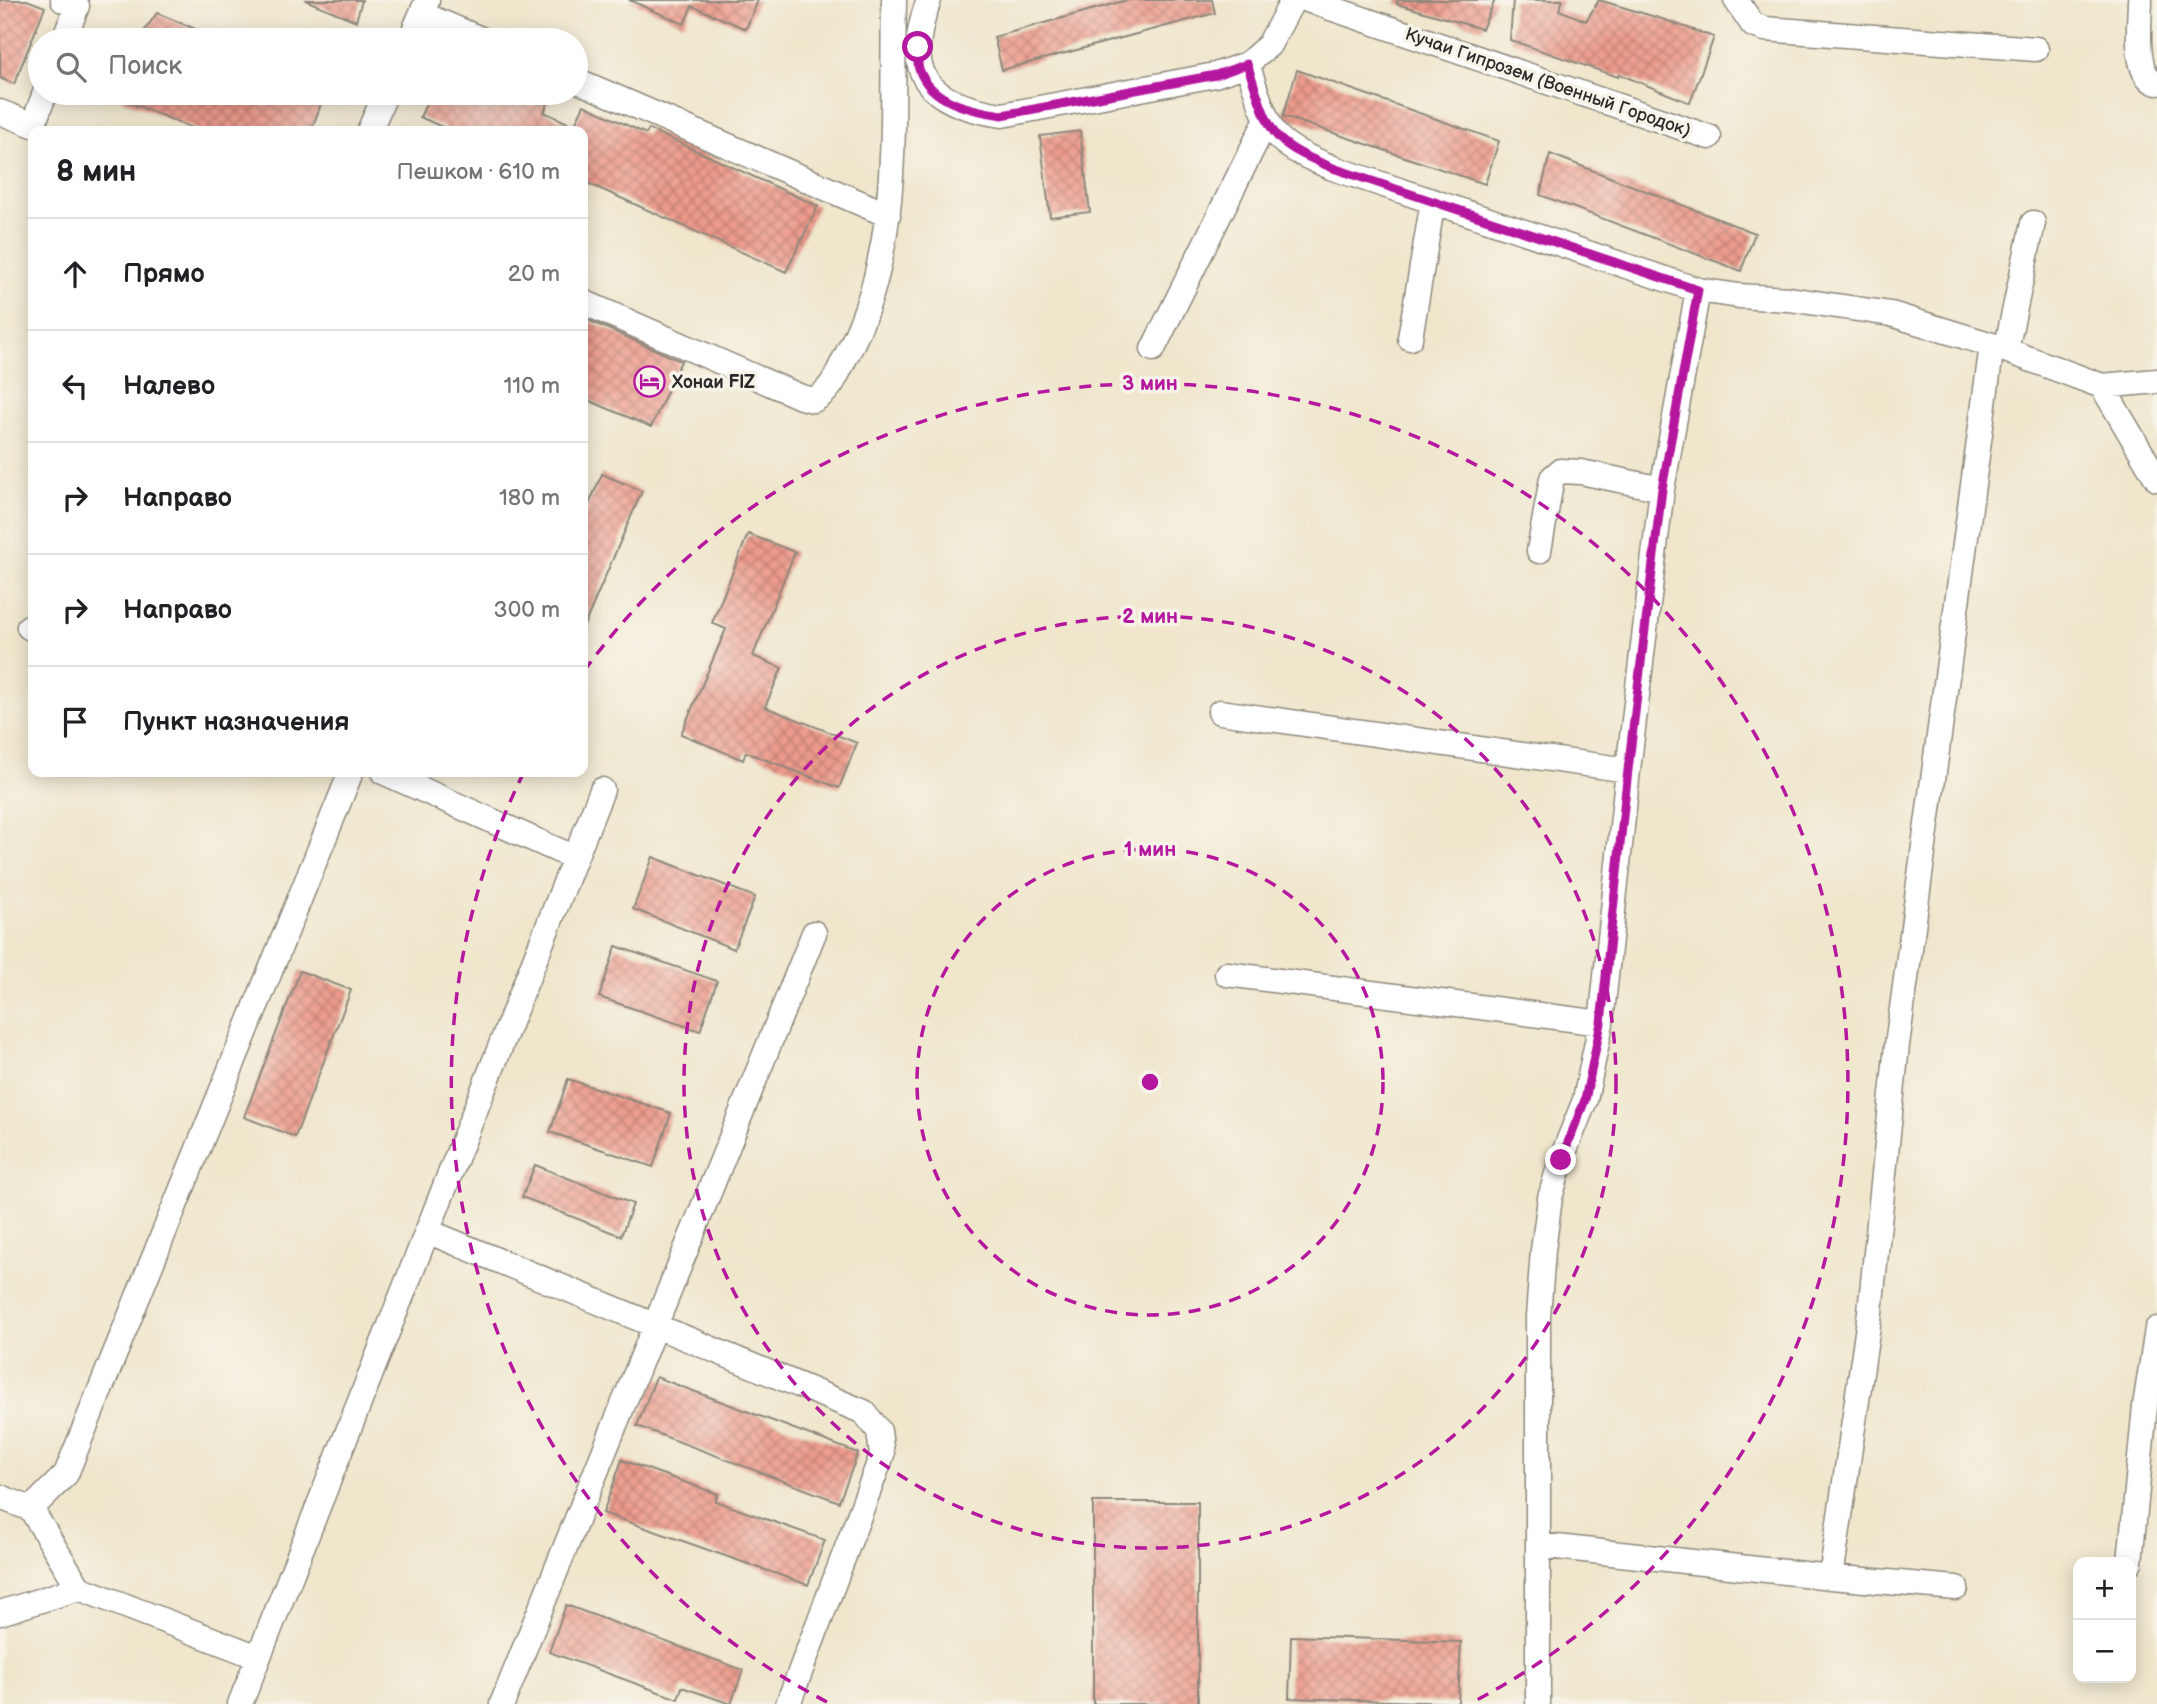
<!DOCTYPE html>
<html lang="ru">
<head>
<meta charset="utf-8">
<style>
	:root { --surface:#fff; --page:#f2f2f2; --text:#202124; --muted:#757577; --line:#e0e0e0 }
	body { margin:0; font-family:"Balsamiq Sans",sans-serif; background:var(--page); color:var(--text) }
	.controls { position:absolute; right:21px; bottom:21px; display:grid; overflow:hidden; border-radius:14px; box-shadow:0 4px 18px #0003 }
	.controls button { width:63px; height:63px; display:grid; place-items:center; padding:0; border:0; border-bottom:2px solid var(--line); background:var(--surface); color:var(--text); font:35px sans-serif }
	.stop { position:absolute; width:21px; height:21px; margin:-16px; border:5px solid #b5179e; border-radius:50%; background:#fff }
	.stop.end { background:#b5179e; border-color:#fff; box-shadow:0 2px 7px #0008 }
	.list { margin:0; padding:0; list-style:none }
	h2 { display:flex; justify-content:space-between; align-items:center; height:91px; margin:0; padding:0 28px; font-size:30px }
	h2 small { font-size:23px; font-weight:400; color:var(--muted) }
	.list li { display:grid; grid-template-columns:46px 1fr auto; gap:21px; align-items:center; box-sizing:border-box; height:112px; padding:0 28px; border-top:2px solid var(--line) }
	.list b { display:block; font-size:26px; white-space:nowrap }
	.list em { font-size:23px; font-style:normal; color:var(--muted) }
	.icon { flex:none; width:38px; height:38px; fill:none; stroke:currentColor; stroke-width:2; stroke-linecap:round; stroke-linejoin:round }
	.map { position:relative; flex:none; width:2157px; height:1704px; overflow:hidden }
	.search { position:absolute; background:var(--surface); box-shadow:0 4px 18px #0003; left:28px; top:28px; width:560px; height:77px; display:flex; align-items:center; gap:18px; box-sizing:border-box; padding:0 24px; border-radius:38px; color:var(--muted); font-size:26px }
	.panel { position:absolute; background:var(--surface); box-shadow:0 4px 18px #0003; left:28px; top:126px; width:560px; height:651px; border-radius:14px }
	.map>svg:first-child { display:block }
</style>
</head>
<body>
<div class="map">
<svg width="2157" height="1704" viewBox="0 0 2157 1704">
	<defs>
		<pattern id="building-cross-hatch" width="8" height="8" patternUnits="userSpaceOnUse" patternTransform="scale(1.75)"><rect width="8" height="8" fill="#ed9b8c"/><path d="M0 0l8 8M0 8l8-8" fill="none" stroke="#c07f73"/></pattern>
	</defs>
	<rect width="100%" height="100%" fill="#f7f3e8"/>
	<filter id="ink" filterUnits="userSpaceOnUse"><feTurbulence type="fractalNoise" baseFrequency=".0143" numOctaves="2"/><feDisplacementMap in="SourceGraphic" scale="14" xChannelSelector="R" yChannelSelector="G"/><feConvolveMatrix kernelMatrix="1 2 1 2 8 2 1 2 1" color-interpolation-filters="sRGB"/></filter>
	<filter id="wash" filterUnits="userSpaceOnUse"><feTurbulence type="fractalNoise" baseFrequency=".00686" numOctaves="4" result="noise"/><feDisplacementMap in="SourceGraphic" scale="28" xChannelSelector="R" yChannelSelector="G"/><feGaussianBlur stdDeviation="1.57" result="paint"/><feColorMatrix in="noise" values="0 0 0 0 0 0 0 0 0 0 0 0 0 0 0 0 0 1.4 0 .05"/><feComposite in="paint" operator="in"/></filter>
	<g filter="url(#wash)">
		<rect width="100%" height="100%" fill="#efe6cc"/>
		<g id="blocks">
			<path fill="url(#building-cross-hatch)" d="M0,0H27L45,7L14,84L0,78Z
				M305,0H362L356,21Z
				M629,0H758L746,29L692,6L684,24Z
				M1127,0H1212L1215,13L1002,70L994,37Z
				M1397,0H1495L1482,29L1397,4Z
				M1513,0H1563L1559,10L1586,21L1599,0L1662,19L1714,37L1690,103L1619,74L1618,77L1510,40Z
				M157,13L222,40H138Z
				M1297,70L1499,141L1485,184L1283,116Z
				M106,93H325L311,131H200Z
				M431,93H493L508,100L511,93H553L544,112L574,126L584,105L646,134L649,129L818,206L786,272L583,181V131H451L420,117Z
				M1080,131L1090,212L1050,217L1040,136Z
				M1550,154L1755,233L1741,271L1540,195Z
				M583,318L681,361L651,427L583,398Z
				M602,474L642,491L583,628V518Z
				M748,534L795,552L753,656L782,668L765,707L857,743L839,788L746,752L743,760L681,734L726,629L712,623Z
				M653,857L755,897L734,949L633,909Z
				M616,946L717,981L700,1031L599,997Z
				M300,971L351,990L295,1137L244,1117Z
				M568,1079L671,1113L653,1167L550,1132Z
				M535,1165L633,1204L621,1236L522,1197Z
				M656,1377L858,1453L839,1502L637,1426Z
				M622,1460L718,1494L715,1501L825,1540L808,1585L603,1513Z
				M1093,1502H1198V1704H1093Z
				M566,1605L743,1670L731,1704L682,1687L678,1699L549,1652Z
				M1291,1636L1461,1642L1458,1703L1289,1698Z"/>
		</g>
	</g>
	<g filter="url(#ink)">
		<use href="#blocks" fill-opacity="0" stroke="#8d887c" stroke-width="2"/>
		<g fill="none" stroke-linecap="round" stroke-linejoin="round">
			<defs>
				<path id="minor" d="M63,0L77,6L64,40
					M929,0C901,74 927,104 1002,115L1215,75L1247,64L1269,45L1293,0
					M1307,0L1709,137
					M1736,0L1753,25L1765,29L2036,49
					M2140,0C2140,21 2132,76 2157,83
					M422,14L483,40
					M410,40L427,1
					M1247,64C1254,83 1265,126 1280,139C1295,153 1315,160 1333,168L1698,290
					M576,80L888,215
					M0,112L33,125L45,93
					M369,131L386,93
					M583,302L801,397L814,400C832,390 836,376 845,358C904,249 891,120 894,0
					M1410,338L1433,201
					M1153,349L1267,119
					M2006,350L2033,223
					M2102,386L2157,479
					M1539,551L1552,478L1560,471L1581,472L1662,489
					M29,627L33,629
					M1220,712L1628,770
					M383,772L575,858
					M1227,974L1601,1023
					M427,1231L864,1412L879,1431L882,1455L788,1704
					M0,1497L31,1509L79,1588L258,1657
					M31,1509L66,1474L351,772
					M1538,1545L1831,1577L1956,1588
					M2130,1562L2145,1406L2157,1329
					M1831,1577L1870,1312L1897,1045L1992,345
					M0,1613L79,1588
					M240,1704L602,790
					M502,1704L814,933
					M1538,1704V1317L1543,1250L1550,1198L1561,1160L1585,1100L1601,1023L1628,770L1662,489L1698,290L1739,296L1789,299L1891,314L1992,345L2102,386L2157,381"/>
			</defs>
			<use href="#minor" stroke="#8d887c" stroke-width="27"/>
			<use href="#minor" stroke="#fff" stroke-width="24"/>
		</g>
	</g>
	<g fill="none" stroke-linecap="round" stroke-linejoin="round" filter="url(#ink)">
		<path stroke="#b5179e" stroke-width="9" d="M918,47C918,53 917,63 919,69C931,103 971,110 1002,115L1216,75L1247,64C1254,83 1265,126 1280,139C1295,153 1315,160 1333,168L1698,290L1662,489L1628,770L1601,1023L1585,1100L1561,1160"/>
	</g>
	<g fill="none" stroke="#b5179e" stroke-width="3.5" stroke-dasharray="12 9">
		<circle cx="1150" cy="1082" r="233"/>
		<circle cx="1150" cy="1082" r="466"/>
		<path d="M827 1702A699 699 0 0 1 522 776M584 671A699 699 0 1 1 1473 1702"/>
	</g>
	<defs>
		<symbol id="hotel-ring" viewBox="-11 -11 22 22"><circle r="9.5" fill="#f7f3e8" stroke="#b5179e" stroke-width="1.5"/><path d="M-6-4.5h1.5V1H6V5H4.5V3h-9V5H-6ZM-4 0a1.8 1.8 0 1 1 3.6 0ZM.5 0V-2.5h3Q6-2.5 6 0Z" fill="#b5179e"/></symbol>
	</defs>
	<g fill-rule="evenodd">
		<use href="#hotel-ring" x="632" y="364" width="35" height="35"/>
	</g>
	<g text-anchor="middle" stroke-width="7" stroke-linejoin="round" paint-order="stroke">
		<g font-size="18" fill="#2b2b2b" stroke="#f7f3e8">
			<text transform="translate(1548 82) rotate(19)" y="6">Кучаи Гипрозем (Военный Городок)</text>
		</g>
		<g font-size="18" font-weight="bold" fill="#2b2b2b" stroke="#f7f3e8" text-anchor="start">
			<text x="672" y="388">Хонаи F|Z</text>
		</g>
	</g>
	<circle cx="1150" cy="1082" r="10" fill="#b5179e" stroke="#f7f3e8" stroke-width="3.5"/>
	<g font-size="21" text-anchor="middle" font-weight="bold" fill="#b5179e" stroke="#f7f3e8" stroke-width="7" stroke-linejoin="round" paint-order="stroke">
		<text x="1150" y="390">3 мин</text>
		<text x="1150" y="623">2 мин</text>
		<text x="1150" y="856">1 мин</text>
	</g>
</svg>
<div class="controls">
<button>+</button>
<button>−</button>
</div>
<div class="stop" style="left:918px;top:47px"></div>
<div class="stop end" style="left:1561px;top:1160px"></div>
<div class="search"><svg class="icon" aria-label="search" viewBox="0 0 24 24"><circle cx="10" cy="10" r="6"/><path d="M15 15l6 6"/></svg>Поиск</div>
<section class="panel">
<h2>8 мин<small>Пешком · 610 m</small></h2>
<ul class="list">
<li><svg class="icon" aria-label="ahead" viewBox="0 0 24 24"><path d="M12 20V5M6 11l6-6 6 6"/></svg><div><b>Прямо</b></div><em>20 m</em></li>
<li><svg class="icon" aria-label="left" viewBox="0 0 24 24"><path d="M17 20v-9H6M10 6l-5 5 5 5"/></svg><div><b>Налево</b></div><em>110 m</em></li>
<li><svg class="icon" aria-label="right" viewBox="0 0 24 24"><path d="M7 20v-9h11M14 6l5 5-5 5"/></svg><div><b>Направо</b></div><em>180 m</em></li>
<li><svg class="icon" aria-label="right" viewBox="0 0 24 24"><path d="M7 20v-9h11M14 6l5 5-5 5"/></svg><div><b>Направо</b></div><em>300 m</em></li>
<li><svg class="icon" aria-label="arrive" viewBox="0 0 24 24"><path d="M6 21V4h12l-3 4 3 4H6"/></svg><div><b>Пункт назначения</b></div></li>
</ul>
</section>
</div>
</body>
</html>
